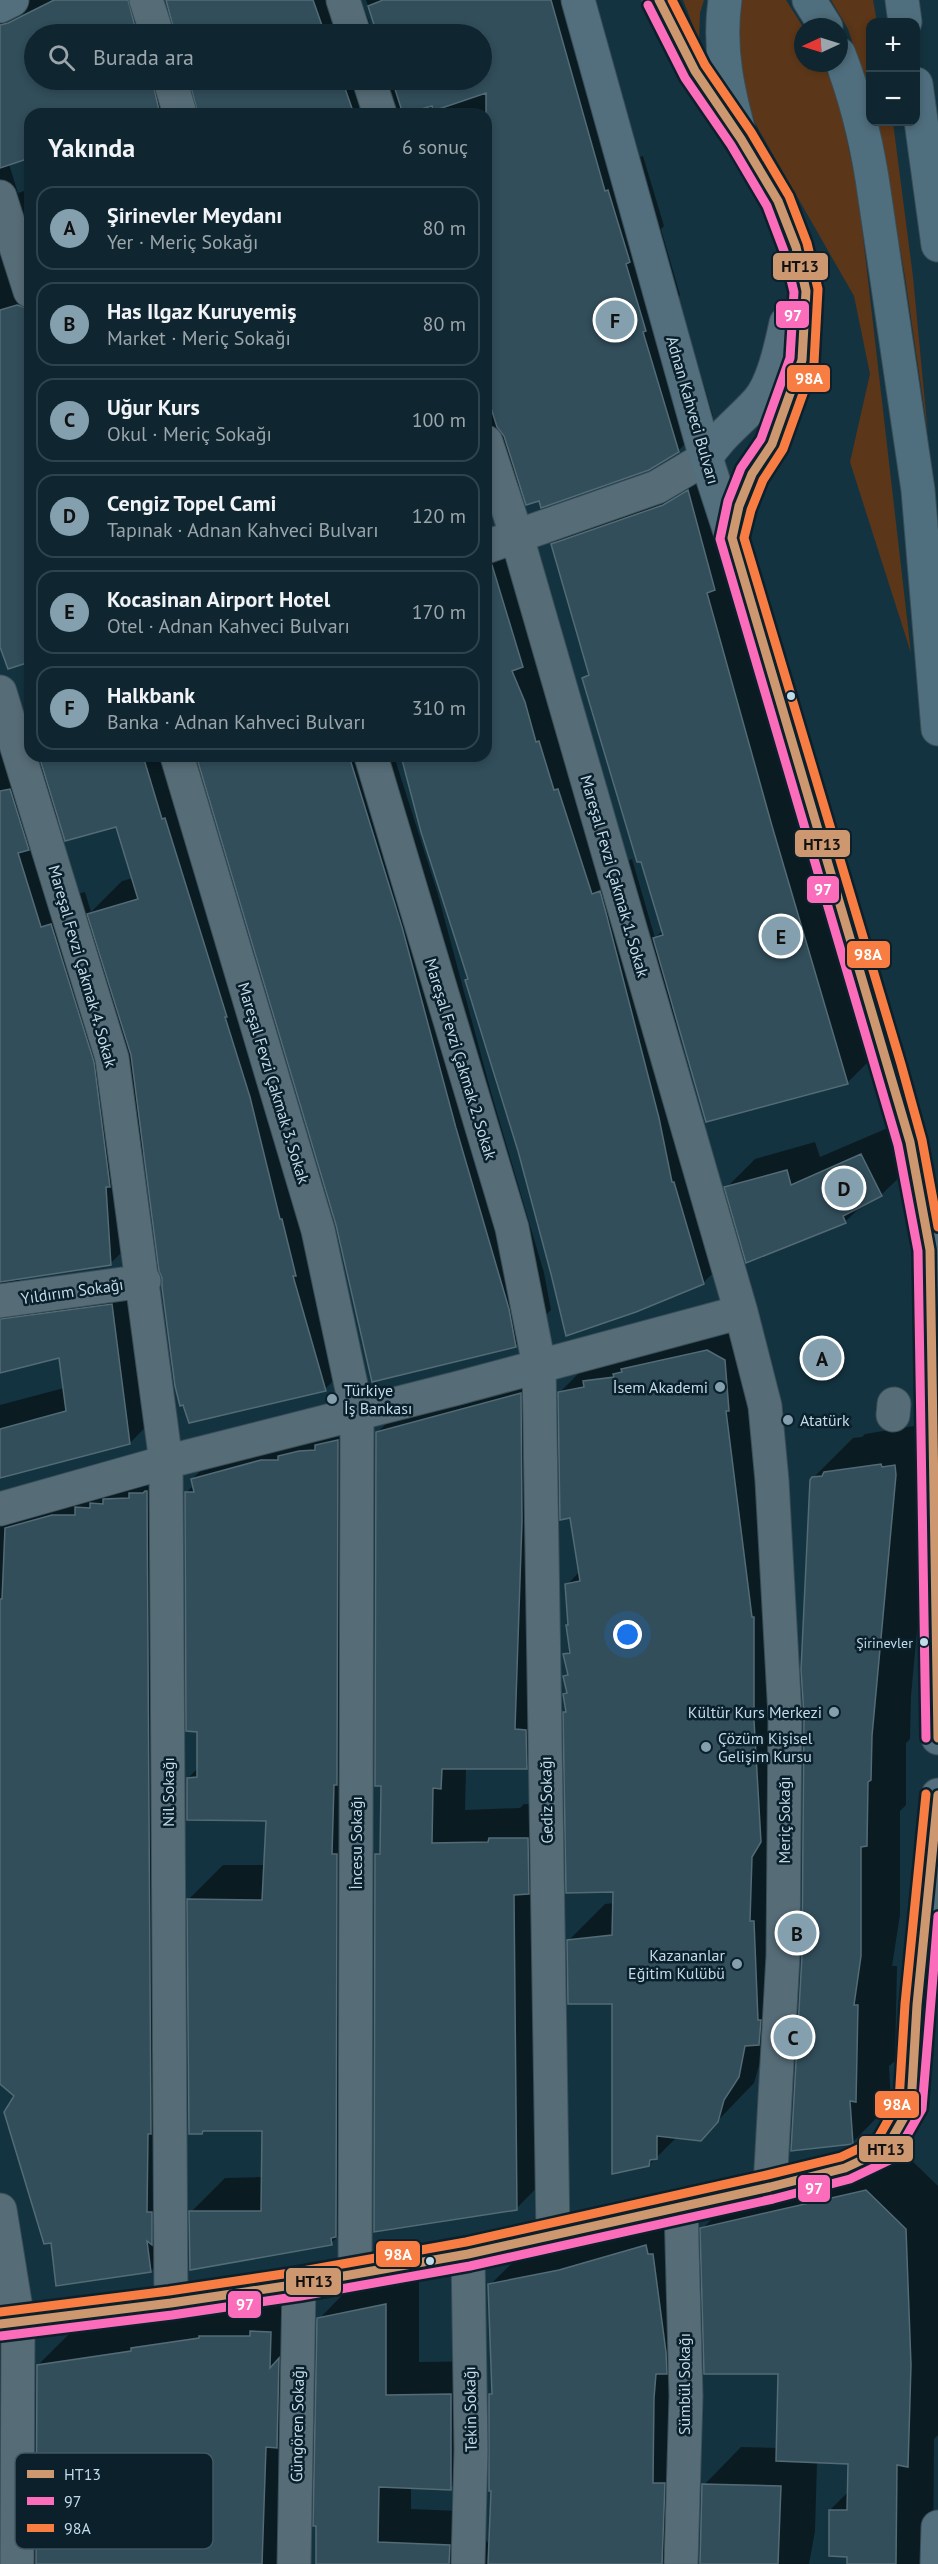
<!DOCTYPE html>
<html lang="tr">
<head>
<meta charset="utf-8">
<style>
	:root { --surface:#0f2630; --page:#182e38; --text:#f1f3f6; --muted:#9ba5ab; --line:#2f434c; --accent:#84a0ae }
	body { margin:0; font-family:"PT Sans",sans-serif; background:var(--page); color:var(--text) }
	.controls { position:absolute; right:18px; top:18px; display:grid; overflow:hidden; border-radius:12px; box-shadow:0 3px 9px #0003 }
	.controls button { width:54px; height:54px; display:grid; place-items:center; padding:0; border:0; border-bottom:2px solid var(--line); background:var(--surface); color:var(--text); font:30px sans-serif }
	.compass { position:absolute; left:794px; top:18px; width:54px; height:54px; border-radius:50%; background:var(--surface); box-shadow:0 3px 9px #0003; rotate:266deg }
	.you { position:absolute; left:628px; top:1635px; width:21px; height:21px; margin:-15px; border:4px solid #fff; border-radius:50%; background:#1a73e8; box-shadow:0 0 0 9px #1a73e833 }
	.badge { display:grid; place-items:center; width:39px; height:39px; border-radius:50%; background:var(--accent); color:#111; font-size:20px; font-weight:700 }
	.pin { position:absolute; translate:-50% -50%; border:3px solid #fff; box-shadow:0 2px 6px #0006 }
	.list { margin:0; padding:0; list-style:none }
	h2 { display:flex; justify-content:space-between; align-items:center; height:78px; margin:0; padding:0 24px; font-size:26px }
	h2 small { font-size:20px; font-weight:400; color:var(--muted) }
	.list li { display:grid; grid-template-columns:39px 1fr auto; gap:18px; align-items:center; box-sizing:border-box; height:84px; margin:0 12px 12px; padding:0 12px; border:2px solid var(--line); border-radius:18px }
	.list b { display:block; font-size:22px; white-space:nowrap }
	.list p { margin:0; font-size:20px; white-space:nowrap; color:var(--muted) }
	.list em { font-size:20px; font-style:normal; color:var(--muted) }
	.icon { flex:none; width:33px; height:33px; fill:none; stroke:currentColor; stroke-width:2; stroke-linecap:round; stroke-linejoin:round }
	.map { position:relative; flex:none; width:938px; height:2564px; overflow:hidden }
	.search { position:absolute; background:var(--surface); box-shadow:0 3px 9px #0003; left:24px; top:24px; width:468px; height:66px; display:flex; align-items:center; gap:15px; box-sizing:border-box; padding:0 21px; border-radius:33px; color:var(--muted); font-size:22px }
	.panel { position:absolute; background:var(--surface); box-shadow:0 3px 9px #0003; left:24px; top:108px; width:468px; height:654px; border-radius:18px }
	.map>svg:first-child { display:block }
</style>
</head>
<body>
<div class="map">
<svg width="938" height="2564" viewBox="0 0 938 2564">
	<rect width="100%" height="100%" fill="#143340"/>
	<path fill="#5b3618" d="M683,0H704L700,13L699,41Z
		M741,0H786L803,27V63H822L837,93L858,193L911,653L850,462L870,374L854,296L755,123L735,60Z
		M831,0H873L877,22H870V96L848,29Z
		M878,122H893L913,277L928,434L905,277Z"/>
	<path fill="#0007" fill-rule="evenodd" d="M13,0H163L171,34H34V80H182L191,114H30V157L9,164L18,193L24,191L30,210V224L27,214L17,223L30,262V661L0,642V5Z
		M167,0H361L374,34H177Z
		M366,0H595L640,157L643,156L664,226L661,229L680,295L678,298L713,416L678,451L540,499L521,483L486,518V114H200L191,80H482V34H378Z
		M697,473L880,1050L848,1082L707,1120L675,1007H672L736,1250L703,1283L553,1273L469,978L402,756H486V550L526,538L625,862L632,859L655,938L663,930L584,679L590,672L553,544L585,512Z
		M0,695L34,759L41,756H185L358,1357L325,1389L164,1278L145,1150L139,1156L144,1230L110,1264L17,1278L26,1285L145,1272L163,1409L130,1443L0,1476V1405L64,1388L60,1356L0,1371ZM60,817L117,825L133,878L122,881L91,912L85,892L74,895L53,824Z
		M30,707V721L27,710Z
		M206,756H394L437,891L491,1092L544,1273L551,1310L516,1345L337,1224L200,762Z
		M890,1127L910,1167L881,1195L863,1204L845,1222L726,1188L755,1159L815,1142L820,1157Z
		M761,1323L775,2038L760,2062L754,2083L700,2139L677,2137L649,2165L613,2002L569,1940L605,1904L614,1903V1891L565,1712L567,1710L565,1694L568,1691L565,1677L569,1673L565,1655L571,1649L567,1625L569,1623L567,1585L580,1571L560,1392L596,1356Z
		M554,1360L560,1733L526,1767L466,1768L465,1810L520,1808L524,1804L561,1805L550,2174L516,2209L376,1855L382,1850V1785L377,1433L411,1398Z
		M346,1417L366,2209L331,2243L191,2212L225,2178L263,2177L264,2129L189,1899L223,1865H265L268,1819L188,1778L198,1768V1731L186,1493L194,1485L192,1479L227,1445Z
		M920,1425L935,1435L911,1696L910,1739L906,1743V1805L900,1811V1915L892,1966H897L895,2061L889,2066L891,2103L852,2143L803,1956L805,1716L811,1480L853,1438L862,1437L865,1434Z
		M160,1465L185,2237L151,2271L16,2095L0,1941V1507L12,1523L40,1495Z
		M904,2153L938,2186V2435L934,2439L933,2564H848V2555L830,2510L849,2491L850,2463L817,2462L815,2531L809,2564H701L704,2485L741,2447L778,2448L780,2372L702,2229L739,2191Z
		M679,2212V2564H317L319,2319L352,2285L419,2271V2362L484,2361V2455L451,2488L411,2487V2509L483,2512L484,2538L490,2545L492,2540L490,2394L493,2392L490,2285L524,2251Z
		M285,2298L296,2564H0V2336L30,2332L31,2530L37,2543L38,2365L72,2331Z"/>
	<path fill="#324e5b" stroke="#536b75" stroke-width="1.5" d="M54,0H128L137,34H34V80H152L160,114H30V158L0,168V25L8,23Z
		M166,0H313L325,34H175Z
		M383,0H551L605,191L608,190L630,262L626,264L646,331L643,332L679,452L649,470L541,508L539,501L526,505L504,436L497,427L486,392V93L433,111L432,106L403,114L392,80H482V34H377L368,6Z
		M189,80H342L354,114H198Z
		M17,305L30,309V662L8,669L0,647V310Z
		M688,490L715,590L707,593L772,826L848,1084L706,1122L653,938L663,935L641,862H637L582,678L589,675L551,544L663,505Z
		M486,565H492L523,667L512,671L525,702L536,742L539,741L554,790L558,789L592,894L600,891L605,909L659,1118L672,1182H674L704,1284L636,1312L566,1336L551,1274L518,1151L465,980L468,979L421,832L401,756H486Z
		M39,756H143L162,819L165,818L227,1017H225L250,1097L280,1219H282L296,1276H293L326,1391L189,1423L183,1405L180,1406L175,1386L162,1287V1278L159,1271L131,1055L87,914L138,899L116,827L65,841Z
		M216,756H349L402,927L456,1128L509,1309L516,1347L372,1382L336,1225L198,762Z
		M10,789L29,850L18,853L41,927L51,924L94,1062L110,1187H106L111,1265L0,1282V791Z
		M861,1154L882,1196L843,1216L846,1223L746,1263L724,1187L787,1170L791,1185Z
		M112,1304L130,1444L0,1478V1429L66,1411L59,1358L0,1373V1319Z
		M707,1350L725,1360L729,1411H726L752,1617H754V1720L761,1842L752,1857L750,1921H754L758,2020H761L759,2045L745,2046L739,2077L724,2100L718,2122L701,2141L657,2136V2159L650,2160L649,2166L612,2174V2004H568L567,1940L612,1935L613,1892L566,1893L563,1712H566L563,1694L567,1693L563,1676L568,1675L563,1654L570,1653L566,1625H568L565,1584L580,1581L570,1518L560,1520L558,1392L584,1387L583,1381L614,1377L613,1374L622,1372L621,1369Z
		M521,1393L522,1521L515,1729L526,1730L527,1769H442L441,1789L433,1788L432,1843L488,1842L489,1838H528L529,1894L514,1895L517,2210L374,2232L375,1854H380L381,1786H375L376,1432Z
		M338,1440L337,1785H334L332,1854H337L336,2237L331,2238L332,2245L190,2270L189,2211H261L262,2131H203L202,2134H189L187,1899L262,1900L266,1821L187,1820V1778L197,1777V1732L186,1731L185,1492H194L191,1479L261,1460H278V1456L299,1451L315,1450V1445Z
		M881,1464L882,1467L895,1465L896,1475L872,1736L871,1780L868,1782L867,1846L861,1847V1956L854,2005H858L856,2102L850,2101L853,2144L791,2151L802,1956L804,1716L801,1670L810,1480L812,1477L822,1476L824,1472Z
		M145,1491H147L151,2134H148L147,2212H152V2245L147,2241L151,2272L56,2286L51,2243L44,2244L4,2112L14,2096L0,2084V1599H2L5,1528L52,1515H75V1507L90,1508V1503L103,1504V1499L129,1498V1493H143Z
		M866,2190L906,2229L911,2365L908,2467L897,2465L896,2564H847V2557L829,2556V2510H847L848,2464L776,2461L778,2374H704L700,2228Z
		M646,2245L648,2254H653L666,2352L667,2374H656L654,2398L653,2483H665L662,2564H488L491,2491H489V2394H492L488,2284L559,2270Z
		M386,2304V2395L451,2394V2490L379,2487L378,2542L450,2545L449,2564H316V2526H313L317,2318Z
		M250,2331L271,2332L270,2368L279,2358L277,2448L266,2447L262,2564H36L37,2365L131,2351V2348L199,2338V2336H250Z
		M702,2484L781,2486L778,2564H700Z"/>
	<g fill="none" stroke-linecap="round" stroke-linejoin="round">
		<defs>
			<path id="minor" d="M146,0L157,34
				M343,0L354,34
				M170,80L180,114
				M369,80L380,114
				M0,197L30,291
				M486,442L517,537L741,1312L765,1406L772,1481L785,1716L783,1956L770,2187
				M486,547L657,487L706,458
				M0,692L112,1058L166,1462L171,2303
				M177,756L318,1230L357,1413L355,2274
				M371,756L512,1228L539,1365L553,2234
				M0,1301L144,1281
				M893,1415L894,1404
				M0,1509L166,1462L458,1388L741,1312
				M681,2205L686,2396L681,2564
				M0,2210L18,2321L17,2564
				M294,2564L299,2284
				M468,2564L471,2450L468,2254"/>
			<path id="major" d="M578,0L706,458L732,538L889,1067L910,1142L930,1250L938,1738
				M659,0L695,71L741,139L752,160L778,201L796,247L806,291L802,360L772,444L752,474L739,506L732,538
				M0,6L12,0
				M706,458C719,436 739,422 757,402C773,385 781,346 786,323
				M0,2324L171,2303L299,2284L468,2254L770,2187L845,2168L886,2149L911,2105L917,2005L938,1795
				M937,2564L938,2527"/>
			<path id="highway" d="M725,0C718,49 728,92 741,139
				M809,0L826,27
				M902,0L905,22
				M839,54C855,95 865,135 872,178L918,490L938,729
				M916,84L938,245"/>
		</defs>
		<use href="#minor" stroke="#394e58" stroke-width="35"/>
		<use href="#major" stroke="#394e58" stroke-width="35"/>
		<use href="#highway" stroke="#394e58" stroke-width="35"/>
		<use href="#minor" stroke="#566c77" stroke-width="33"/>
		<use href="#major" stroke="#536e7c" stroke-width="33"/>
		<use href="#highway" stroke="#506f7e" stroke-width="33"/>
		<defs>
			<path id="bus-1" d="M659,0L695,71L741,139L778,201L796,247L806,291L802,360L772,444L752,474L739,506L732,538L910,1142L930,1250L938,1738
				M0,2324L171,2303L299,2284L468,2254L770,2187L845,2168L886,2149L911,2105L917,2005L938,1795"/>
			<path id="bus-2" d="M648,5L685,78L731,145L767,206L784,251L794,292L790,358L761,439L741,468L728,501L720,539L898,1145L918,1251L926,1738
				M1,2336L172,2315L301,2296L470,2266L773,2199L850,2179L894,2158L922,2109L938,1916"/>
			<path id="bus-3" d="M672,0L705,65L751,132L789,196L807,243L818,289L814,363L783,449L763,480L751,510L744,538L901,1064L922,1140L938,1227
				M0,2312L169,2291L297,2272L466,2242L767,2175L841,2157L877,2140L899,2101L905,2004L926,1794"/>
		</defs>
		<use href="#bus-1" stroke="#0b202b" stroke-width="14"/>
		<use href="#bus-2" stroke="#0b202b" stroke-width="14"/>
		<use href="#bus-3" stroke="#0b202b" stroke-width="14"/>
		<use href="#bus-1" stroke="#cd976f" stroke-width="9"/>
		<use href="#bus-2" stroke="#fb6dba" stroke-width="9"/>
		<use href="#bus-3" stroke="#f77d43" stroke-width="9"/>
	</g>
	<g fill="#c1dbea" stroke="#0b202b" stroke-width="2">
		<circle cx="791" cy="696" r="5"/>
		<circle cx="924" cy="1642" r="5"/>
		<circle cx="430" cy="2261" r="5"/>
	</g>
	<g fill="#84a0ae" stroke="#0b202b" stroke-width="2">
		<circle cx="720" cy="1387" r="6"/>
		<circle cx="332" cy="1399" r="6"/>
		<circle cx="788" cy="1420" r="6"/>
		<circle cx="834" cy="1712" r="6"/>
		<circle cx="706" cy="1747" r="6"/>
		<circle cx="737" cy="1964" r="6"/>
	</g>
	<g text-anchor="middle" stroke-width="5" stroke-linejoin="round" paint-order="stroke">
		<g font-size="14" fill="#c1dbea" stroke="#0b202b" text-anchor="end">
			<text x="913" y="1648">Şirinevler</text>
		</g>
		<g font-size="16" fill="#c1dbea" stroke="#0b202b">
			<text transform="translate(693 410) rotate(74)" y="6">Adnan Kahveci Bulvarı</text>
			<text transform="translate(615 876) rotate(74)" y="6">Mareşal Fevzi Çakmak 1. Sokak</text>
			<text transform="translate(83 966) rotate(74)" y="6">Mareşal Fevzi Çakmak 4. Sokak</text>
			<text transform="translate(461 1059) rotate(73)" y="6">Mareşal Fevzi Çakmak 2. Sokak</text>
			<text transform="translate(274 1083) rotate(73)" y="6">Mareşal Fevzi Çakmak 3. Sokak</text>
			<text transform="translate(72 1291) rotate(-8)" y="6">Yıldırım Sokağı</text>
			<text transform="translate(168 1792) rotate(-90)" y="6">Nil Sokağı</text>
			<text transform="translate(546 1800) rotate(-91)" y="6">Gediz Sokağı</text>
			<text transform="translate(784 1820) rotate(-90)" y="6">Meriç Sokağı</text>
			<text transform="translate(356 1843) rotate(-90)" y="6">İncesu Sokağı</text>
			<text transform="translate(684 2384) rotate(-90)" y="6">Sümbül Sokağı</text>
			<text transform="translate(470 2409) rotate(-91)" y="6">Tekin Sokağı</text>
			<text transform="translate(297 2424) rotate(-89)" y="6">Güngören Sokağı</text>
		</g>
		<g font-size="16" fill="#c1dbea" stroke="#0b202b" text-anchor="end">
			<text x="708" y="1393">İsem Akademi</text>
			<text x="344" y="1396" text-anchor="start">Türkiye<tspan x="344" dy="18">İş Bankası</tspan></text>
			<text x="800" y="1426" text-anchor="start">Atatürk</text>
			<text x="822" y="1718">Kültür Kurs Merkezi</text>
			<text x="718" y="1744" text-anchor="start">Çözüm Kişisel<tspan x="718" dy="18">Gelişim Kursu</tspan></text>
			<text x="725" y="1961">Kazananlar<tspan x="725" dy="18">Eğitim Kulübü</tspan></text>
		</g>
	</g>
	<rect x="15" y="2453" width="198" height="96" rx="9" fill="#0b202b" stroke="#425864" stroke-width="1.5"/>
	<rect x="27" y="2470" width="27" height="8" fill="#cd976f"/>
	<rect x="27" y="2497" width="27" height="8" fill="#fb6dba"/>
	<rect x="27" y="2524" width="27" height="8" fill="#f77d43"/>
	<g font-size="16" fill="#c1dbea">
		<text x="64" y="2480">HT13</text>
		<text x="64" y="2507">97</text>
		<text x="64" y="2534">98A</text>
	</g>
	<g stroke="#0b202b" stroke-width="2">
		<rect x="772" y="252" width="57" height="29" rx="6" fill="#cd976f"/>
		<rect x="775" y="300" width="35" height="29" rx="6" fill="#fb6dba"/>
		<rect x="786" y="364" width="45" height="29" rx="6" fill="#f77d43"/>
		<rect x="794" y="829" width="57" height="29" rx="6" fill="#cd976f"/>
		<rect x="806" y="875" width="34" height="29" rx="6" fill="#fb6dba"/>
		<rect x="846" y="940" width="45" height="29" rx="6" fill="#f77d43"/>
		<rect x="874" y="2090" width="46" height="29" rx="6" fill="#f77d43"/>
		<rect x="858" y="2135" width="56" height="28" rx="6" fill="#cd976f"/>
		<rect x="797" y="2174" width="34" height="29" rx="6" fill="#fb6dba"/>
		<rect x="375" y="2240" width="46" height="28" rx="6" fill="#f77d43"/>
		<rect x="285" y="2267" width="57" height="29" rx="6" fill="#cd976f"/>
		<rect x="227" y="2290" width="35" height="29" rx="6" fill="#fb6dba"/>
	</g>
	<g font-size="16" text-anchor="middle" font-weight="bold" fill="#fff">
		<text x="793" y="321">97</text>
		<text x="809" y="384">98A</text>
		<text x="823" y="895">97</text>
		<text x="868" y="960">98A</text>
		<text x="897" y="2110">98A</text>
		<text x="814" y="2194">97</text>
		<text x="398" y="2260">98A</text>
		<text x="245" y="2310">97</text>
	</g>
	<g font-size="16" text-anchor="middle" font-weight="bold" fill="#111">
		<text x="800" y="272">HT13</text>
		<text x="822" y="850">HT13</text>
		<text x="886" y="2155">HT13</text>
		<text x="314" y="2287">HT13</text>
	</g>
</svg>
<div class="controls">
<button>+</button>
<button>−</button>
</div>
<svg class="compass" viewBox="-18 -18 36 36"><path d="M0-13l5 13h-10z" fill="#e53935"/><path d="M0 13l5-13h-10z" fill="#9ba5ab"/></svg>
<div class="you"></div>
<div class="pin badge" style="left:822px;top:1358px">A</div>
<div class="pin badge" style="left:797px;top:1933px">B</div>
<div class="pin badge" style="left:793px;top:2037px">C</div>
<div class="pin badge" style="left:844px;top:1188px">D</div>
<div class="pin badge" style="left:781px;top:936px">E</div>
<div class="pin badge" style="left:615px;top:320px">F</div>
<div class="search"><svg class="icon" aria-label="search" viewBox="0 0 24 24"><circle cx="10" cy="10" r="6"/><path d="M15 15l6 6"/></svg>Burada ara</div>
<section class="panel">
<h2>Yakında<small>6 sonuç</small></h2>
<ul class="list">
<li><span class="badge">A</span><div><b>Şirinevler Meydanı</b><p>Yer · Meriç Sokağı</p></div><em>80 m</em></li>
<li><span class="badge">B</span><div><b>Has Ilgaz Kuruyemiş</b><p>Market · Meriç Sokağı</p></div><em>80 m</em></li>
<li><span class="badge">C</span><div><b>Uğur Kurs</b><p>Okul · Meriç Sokağı</p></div><em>100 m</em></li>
<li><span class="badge">D</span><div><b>Cengiz Topel Cami</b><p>Tapınak · Adnan Kahveci Bulvarı</p></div><em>120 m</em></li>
<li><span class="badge">E</span><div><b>Kocasinan Airport Hotel</b><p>Otel · Adnan Kahveci Bulvarı</p></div><em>170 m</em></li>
<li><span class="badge">F</span><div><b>Halkbank</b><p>Banka · Adnan Kahveci Bulvarı</p></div><em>310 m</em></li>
</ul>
</section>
</div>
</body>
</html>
